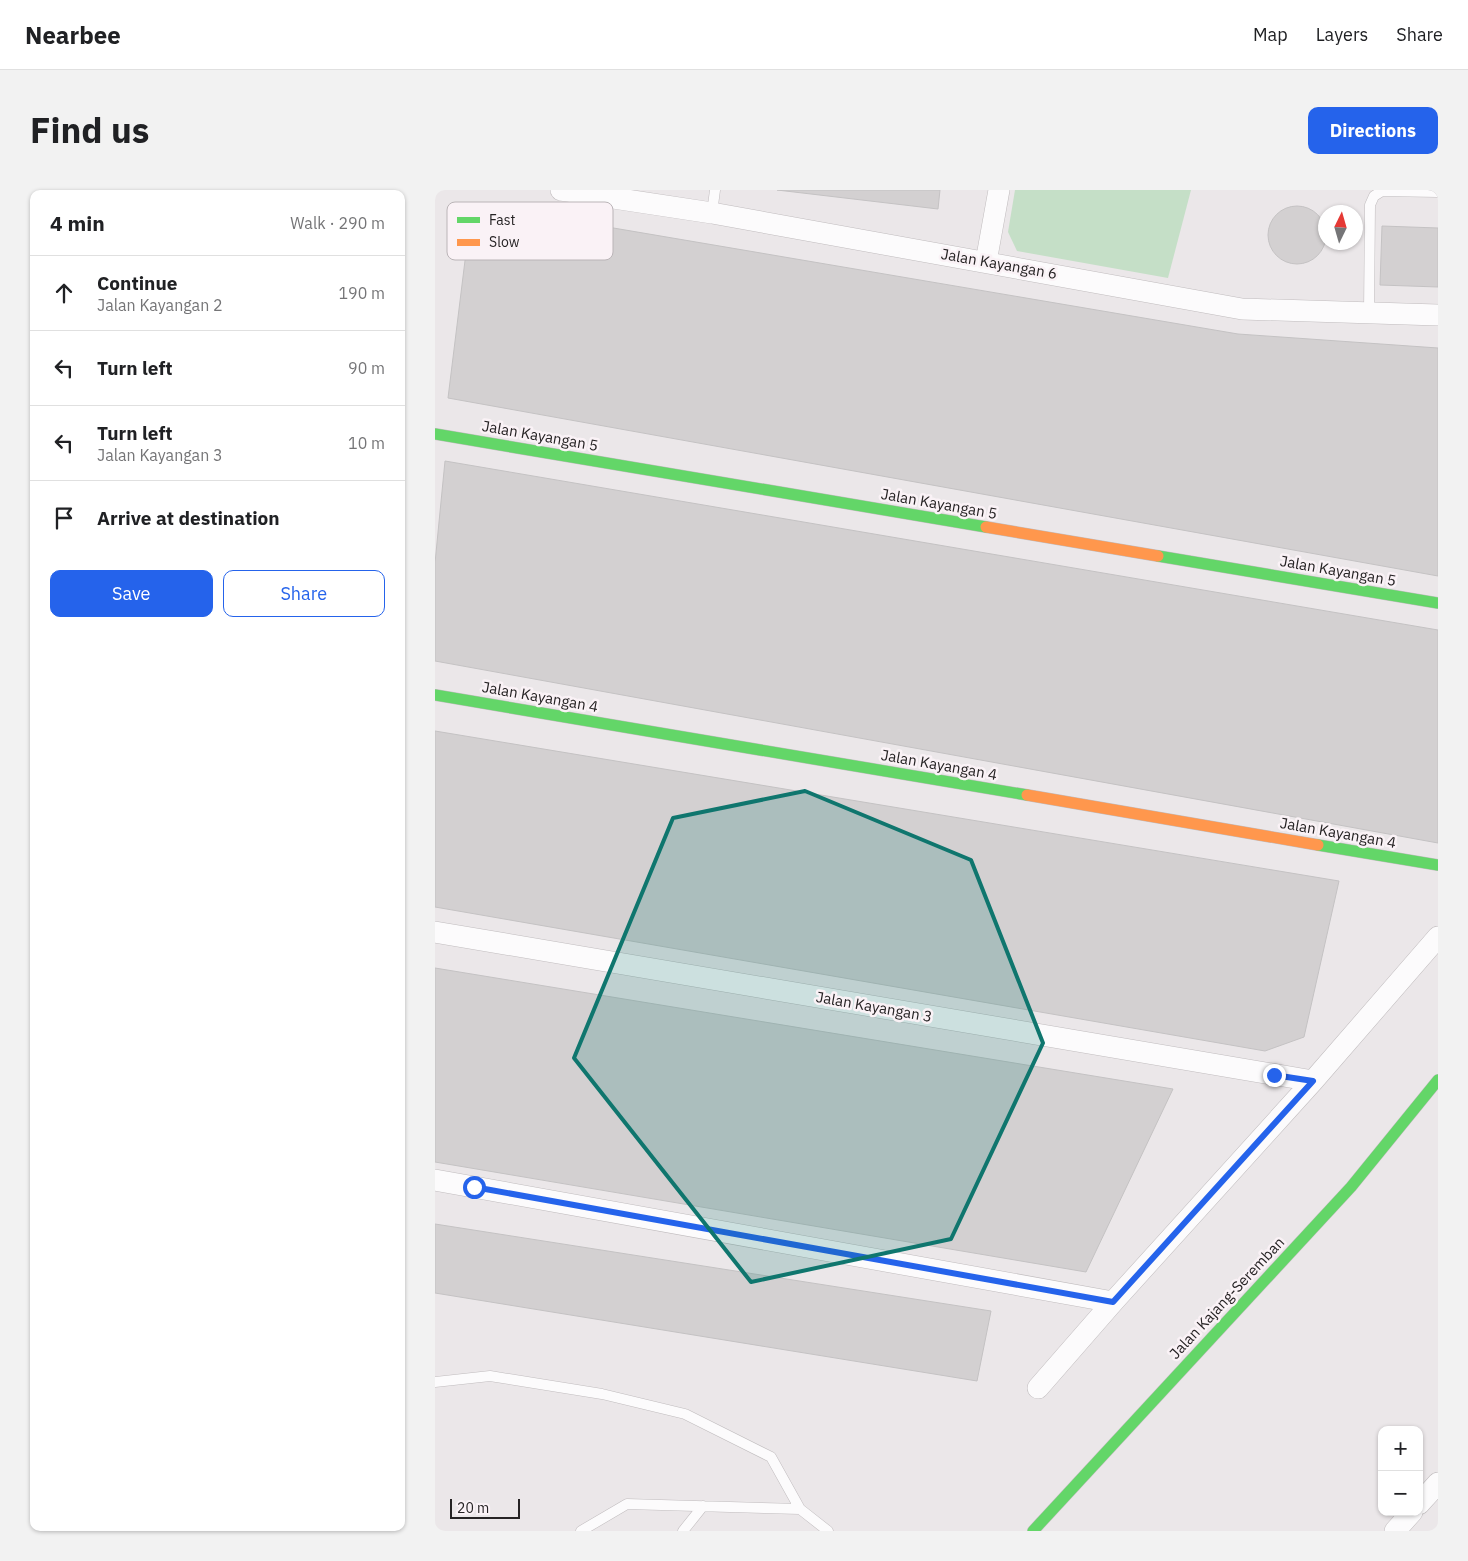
<!DOCTYPE html>
<html lang="en">
<head>
<meta charset="utf-8">
<style>
	:root { --surface:#fff; --page:#f2f2f2; --text:#202124; --muted:#757577; --line:#e0e0e0; --accent:#2563eb }
	body { margin:0; font-family:"IBM Plex Sans",sans-serif; background:var(--page); color:var(--text) }
	.controls { position:absolute; right:15px; bottom:15px; display:grid; overflow:hidden; border-radius:10px; box-shadow:0 1px 4px #0004 }
	.controls button { width:45px; height:45px; display:grid; place-items:center; padding:0; border:0; border-bottom:1px solid var(--line); background:var(--surface); color:var(--text); font:25px sans-serif }
	.compass { position:absolute; left:883px; top:15px; width:45px; height:45px; border-radius:50%; background:var(--surface); box-shadow:0 1px 4px #0004; rotate:5deg }
	.scale { position:absolute; left:15px; bottom:12px; width:70px; box-sizing:border-box; padding-left:5px; border:2px solid #262324; border-top:0; font-size:14px; line-height:18px; white-space:nowrap; color:#262324; -webkit-text-stroke:4px #faf2f6; paint-order:stroke }
	.stop { position:absolute; width:15px; height:15px; margin:-11px; border:4px solid #2563eb; border-radius:50%; background:#fff }
	.stop.end { background:#2563eb; border-color:#fff; box-shadow:0 1px 5px #0008 }
	.list { margin:0; padding:0; list-style:none }
	h2 { display:flex; justify-content:space-between; align-items:center; height:65px; margin:0; padding:0 20px; font-size:21px }
	h2 small { font-size:16px; font-weight:400; color:var(--muted) }
	.list li { display:grid; grid-template-columns:32px 1fr auto; gap:15px; align-items:center; box-sizing:border-box; height:75px; padding:0 20px; border-top:1px solid var(--line) }
	.list b { display:block; font-size:19px; white-space:nowrap }
	.list p { margin:0; font-size:16px; white-space:nowrap; color:var(--muted) }
	.list em { font-size:16px; font-style:normal; color:var(--muted) }
	.actions { display:flex; gap:10px; padding:15px 20px }
	.actions a { flex:1; padding:11px 0; border:1px solid var(--accent); border-radius:10px; text-align:center; font-size:18px; color:var(--accent) }
	.actions .main { background:var(--accent); color:#fff }
	.icon { flex:none; width:28px; height:28px; fill:none; stroke:currentColor; stroke-width:2; stroke-linecap:round; stroke-linejoin:round }
	.map { position:relative; flex:none; width:1003px; height:1341px; overflow:hidden; border-radius:10px }
	header { display:flex; align-items:center; gap:30px; box-sizing:border-box; height:70px; padding:0 25px; background:var(--surface); border-bottom:1px solid var(--line) }
	header strong { font-size:24px }
	nav { display:flex; gap:28px; margin-inline-start:auto; font-size:18px }
	.intro { display:flex; align-items:center; justify-content:space-between; box-sizing:border-box; height:120px; padding:0 30px }
	h1 { margin:0; font-size:35px }
	.button { padding:12px 22px; border-radius:10px; background:var(--accent); color:#fff; font-size:18px; font-weight:700 }
	main { display:flex; gap:30px; padding:0 30px }
	aside { flex:1; background:var(--surface); border-radius:10px; box-shadow:0 1px 4px #0004 }
	.map>svg:first-child { display:block }
</style>
</head>
<body>
<header>
<strong>Nearbee</strong>
<nav><a>Map</a><a>Layers</a><a>Share</a></nav>
</header>
<div class="intro"><h1>Find us</h1><a class="button">Directions</a></div>
<main>
<aside>
<h2>4 min<small>Walk · 290 m</small></h2>
<ul class="list">
<li><svg class="icon" aria-label="ahead" viewBox="0 0 24 24"><path d="M12 20V5M6 11l6-6 6 6"/></svg><div><b>Continue</b><p>Jalan Kayangan 2</p></div><em>190 m</em></li>
<li><svg class="icon" aria-label="left" viewBox="0 0 24 24"><path d="M17 20v-9H6M10 6l-5 5 5 5"/></svg><div><b>Turn left</b></div><em>90 m</em></li>
<li><svg class="icon" aria-label="left" viewBox="0 0 24 24"><path d="M17 20v-9H6M10 6l-5 5 5 5"/></svg><div><b>Turn left</b><p>Jalan Kayangan 3</p></div><em>10 m</em></li>
<li><svg class="icon" aria-label="arrive" viewBox="0 0 24 24"><path d="M6 21V4h12l-3 4 3 4H6"/></svg><div><b>Arrive at destination</b></div></li>
</ul>
<div class="actions"><a class="main">Save</a><a>Share</a></div>
</aside>
<div class="map">
<svg width="1003" height="1341" viewBox="0 0 1003 1341">
	<rect width="100%" height="100%" fill="#ebe7e9"/>
	<path fill="#c5dfc7" d="M580,0H756L733,88L582,61L573,42Z"/>
	<path fill="#d3d0d1" stroke="#c4c2c3" d="M342,0H505L503,19Z
		M37,14L803,144L1003,158V386L13,208Z
		M833 45a29 29 0 1 1 58 0a29 29 0 1 1-58 0Z
		M947,36L1003,38V97L945,95Z
		M10,271L1003,440V653L0,471V373Z
		M0,541L904,691L869,847L830,861L0,717Z
		M0,778L738,899L651,1082L0,972Z
		M0,1034L556,1121L542,1191L0,1103Z"/>
	<g fill="none" stroke-linecap="round" stroke-linejoin="round">
		<defs>
			<path id="lane" d="M277,23L280,0
				M934,123L935,15L939,6L947,1L1003,2
				M0,1192L55,1186L167,1204L250,1224L336,1267L365,1319
				M146,1341L192,1314L365,1319L393,1341
				M248,1341L268,1316"/>
			<path id="street" d="M126,0L277,23L807,119L1003,125
				M551,72L564,0
				M0,742L878,891
				M0,990L678,1112
				M603,1198L678,1112L878,891L1003,747
				M984,1314L1003,1293
				M960,1341L977,1322"/>
			<path id="fast" d="M0,244L551,337
				M723,366L1003,413
				M0,505L592,605
				M883,655L1003,675
				M598,1341L916,997L1003,890"/>
			<path id="slow" d="M551,337L723,366
				M592,605L883,655"/>
		</defs>
		<use href="#lane" stroke="#c0bcbe" stroke-width="11"/>
		<use href="#street" stroke="#c0bcbe" stroke-width="22"/>
		<use href="#fast" stroke="#c0bcbe" stroke-width="12"/>
		<use href="#slow" stroke="#c0bcbe" stroke-width="12"/>
		<use href="#lane" stroke="#fcfbfc" stroke-width="10"/>
		<use href="#street" stroke="#fcfbfc" stroke-width="21"/>
		<use href="#fast" stroke="#63d668" stroke-width="11"/>
		<use href="#slow" stroke="#ff974d" stroke-width="11"/>
	</g>
	<g fill="none" stroke-linecap="round" stroke-linejoin="round">
		<path stroke="#2563eb" stroke-width="6" d="M39,997L678,1112L878,891L839,885"/>
	</g>
	<path fill="#0f766e" fill-opacity="0.2" stroke="#0f766e" stroke-width="4" stroke-linejoin="round" d="M370,601L536,670L608,853L516,1049L316,1092L139,868L238,628Z"/>
	<g text-anchor="middle" stroke-width="5" stroke-linejoin="round" paint-order="stroke">
		<g font-size="15" fill="#262324" stroke="#faf2f6">
			<text transform="translate(564 74) rotate(10)" y="5">Jalan Kayangan 6</text>
			<text transform="translate(105 246) rotate(10)" y="5">Jalan Kayangan 5</text>
			<text transform="translate(504 314) rotate(10)" y="5">Jalan Kayangan 5</text>
			<text transform="translate(903 381) rotate(10)" y="5">Jalan Kayangan 5</text>
			<text transform="translate(105 507) rotate(10)" y="5">Jalan Kayangan 4</text>
			<text transform="translate(504 575) rotate(10)" y="5">Jalan Kayangan 4</text>
			<text transform="translate(903 643) rotate(10)" y="5">Jalan Kayangan 4</text>
			<text transform="translate(439 817) rotate(10)" y="5">Jalan Kayangan 3</text>
			<text transform="translate(792 1108) rotate(-47)" y="5">Jalan Kajang-Seremban</text>
		</g>
	</g>
	<rect x="12" y="12" width="166" height="58" rx="8" fill="#faf2f6" stroke="#bab4b7" stroke-width="1"/>
	<rect x="22" y="27" width="23" height="6" fill="#63d668"/>
	<rect x="22" y="49" width="23" height="7" fill="#ff974d"/>
	<g font-size="14" fill="#262324">
		<text x="54" y="35">Fast</text>
		<text x="54" y="57">Slow</text>
	</g>
</svg>
<div class="controls">
<button>+</button>
<button>−</button>
</div>
<svg class="compass" viewBox="-18 -18 36 36"><path d="M0-13l5 13h-10z" fill="#e53935"/><path d="M0 13l5-13h-10z" fill="#757577"/></svg>
<div class="scale">20 m</div>
<div class="stop" style="left:39px;top:997px"></div>
<div class="stop end" style="left:839px;top:885px"></div>
</div>
</main>
</body>
</html>
